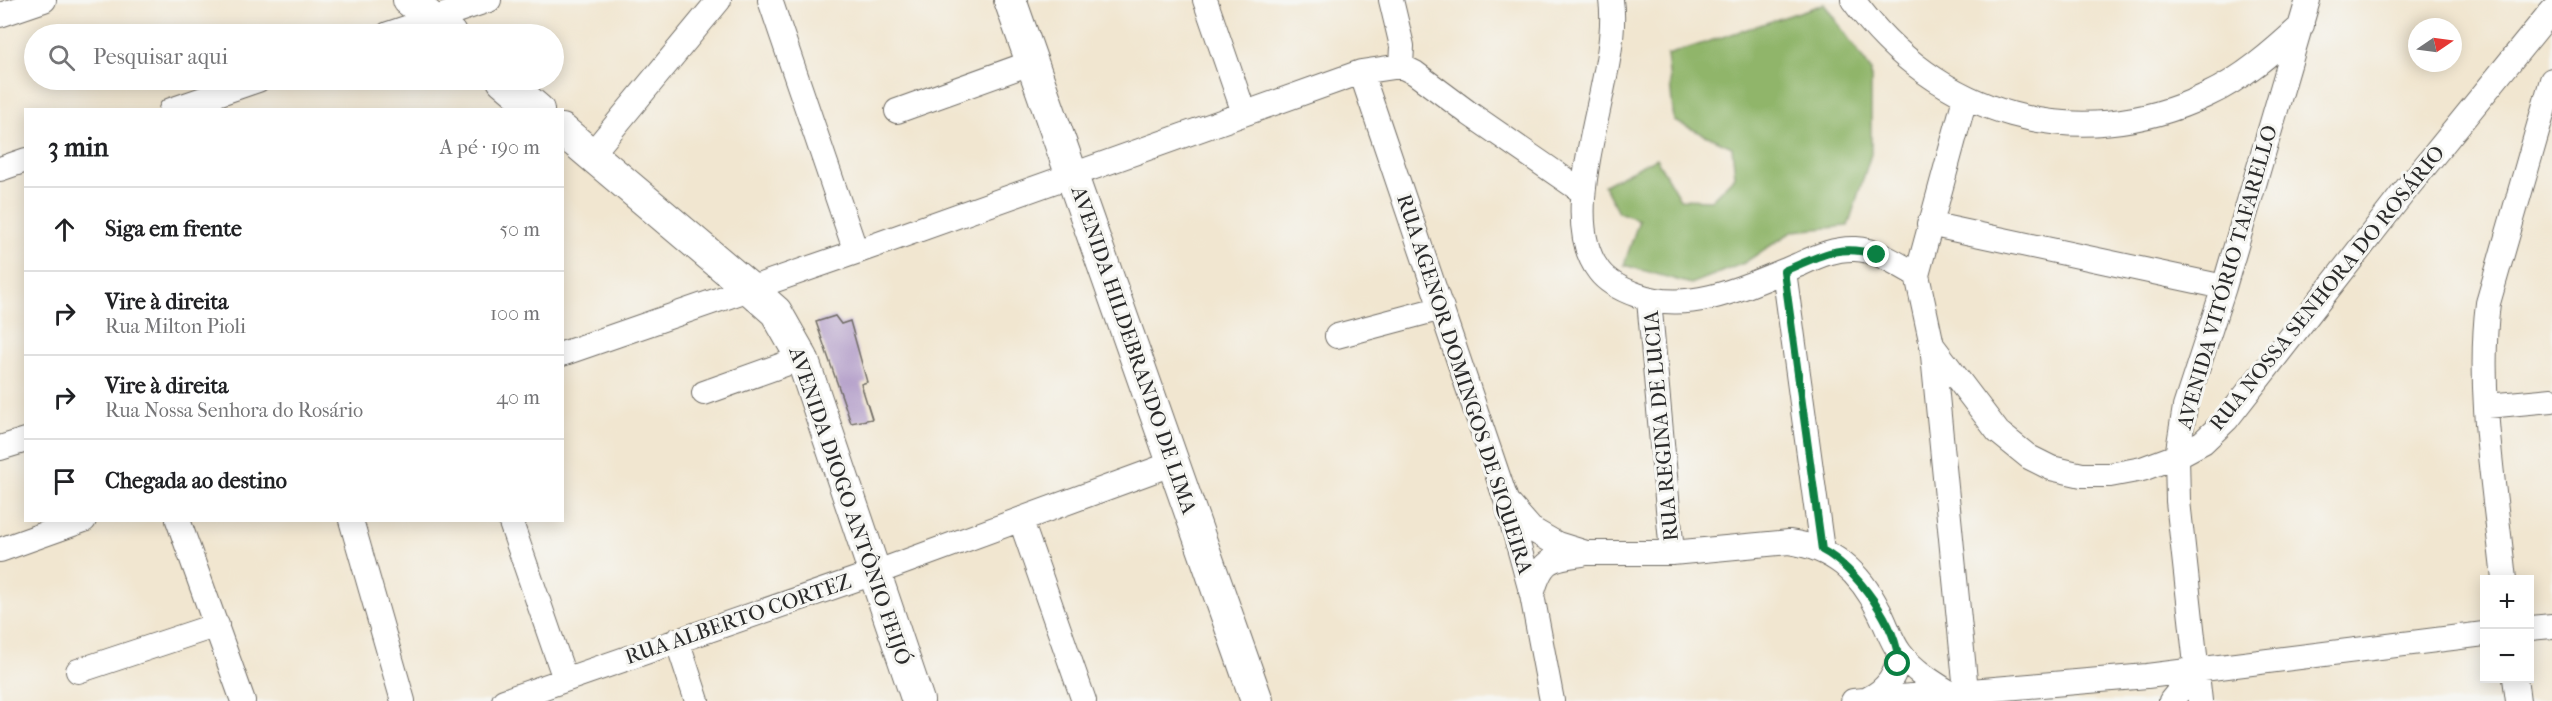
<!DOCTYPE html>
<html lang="pt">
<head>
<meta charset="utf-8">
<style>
	:root { --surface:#fff; --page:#f6f6f6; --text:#202124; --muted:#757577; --line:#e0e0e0 }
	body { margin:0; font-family:"IM FELL French Canon",serif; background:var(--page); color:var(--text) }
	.controls { position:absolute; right:18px; bottom:18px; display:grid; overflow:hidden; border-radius:0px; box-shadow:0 3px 15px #0003 }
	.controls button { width:54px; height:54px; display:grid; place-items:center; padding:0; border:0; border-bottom:2px solid var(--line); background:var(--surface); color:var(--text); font:30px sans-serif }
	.compass { position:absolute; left:2408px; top:18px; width:54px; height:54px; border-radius:50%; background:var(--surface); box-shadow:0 3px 15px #0003; rotate:77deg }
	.stop { position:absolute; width:18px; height:18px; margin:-14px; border:4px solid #0b8043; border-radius:50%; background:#fff }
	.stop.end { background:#0b8043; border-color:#fff; box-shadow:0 2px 6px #0008 }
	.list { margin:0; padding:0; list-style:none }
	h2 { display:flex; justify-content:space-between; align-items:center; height:78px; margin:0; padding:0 24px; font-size:26px }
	h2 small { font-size:20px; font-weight:400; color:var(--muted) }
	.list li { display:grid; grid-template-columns:39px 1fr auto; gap:18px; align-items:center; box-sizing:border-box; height:84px; padding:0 24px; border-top:2px solid var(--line) }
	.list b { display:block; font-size:22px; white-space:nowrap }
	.list p { margin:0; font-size:20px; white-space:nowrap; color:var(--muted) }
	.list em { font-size:20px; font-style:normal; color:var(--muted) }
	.icon { flex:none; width:33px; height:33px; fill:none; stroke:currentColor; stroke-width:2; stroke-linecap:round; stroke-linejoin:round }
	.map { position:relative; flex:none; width:2552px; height:701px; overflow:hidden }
	.search { position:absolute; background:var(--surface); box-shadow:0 3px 15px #0003; left:24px; top:24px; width:540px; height:66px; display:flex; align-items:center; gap:15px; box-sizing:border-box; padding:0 21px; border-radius:33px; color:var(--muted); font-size:22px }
	.panel { position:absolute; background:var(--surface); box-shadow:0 3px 15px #0003; left:24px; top:108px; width:540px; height:414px; border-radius:0px }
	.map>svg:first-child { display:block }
</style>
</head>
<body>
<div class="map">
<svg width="2552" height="701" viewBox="0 0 2552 701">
	<rect width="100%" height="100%" fill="#f6f6f2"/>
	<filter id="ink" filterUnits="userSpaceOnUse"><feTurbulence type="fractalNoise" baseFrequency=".0167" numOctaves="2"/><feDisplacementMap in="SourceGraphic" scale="12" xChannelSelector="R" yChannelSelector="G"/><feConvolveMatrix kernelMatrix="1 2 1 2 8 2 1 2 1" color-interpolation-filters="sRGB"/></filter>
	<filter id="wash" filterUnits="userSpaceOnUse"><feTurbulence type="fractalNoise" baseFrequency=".008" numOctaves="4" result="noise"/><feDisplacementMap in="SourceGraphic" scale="24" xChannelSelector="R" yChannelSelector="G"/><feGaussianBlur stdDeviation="1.35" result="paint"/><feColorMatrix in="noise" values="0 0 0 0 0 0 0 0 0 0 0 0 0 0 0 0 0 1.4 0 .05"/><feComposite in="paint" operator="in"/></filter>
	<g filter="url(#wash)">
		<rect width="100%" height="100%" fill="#f1e6d0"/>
		<path fill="#90b56a" stroke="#5e704a" stroke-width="1.5" d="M1824,4L1871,70V154L1848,226L1793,231L1744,263L1691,284L1624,265L1639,220L1618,212L1604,185L1656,158L1680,199L1711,200L1735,176L1732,147L1674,121L1667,55Z"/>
		<g id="blocks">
			<path fill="#b8a4cc" d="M835,316L841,324L850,321L867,382L861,384L872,419L851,423L816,322Z"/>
		</g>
	</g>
	<g filter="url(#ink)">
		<use href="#blocks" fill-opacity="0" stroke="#706c65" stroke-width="1.5"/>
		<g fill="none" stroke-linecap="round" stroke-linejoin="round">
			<defs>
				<path id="minor" d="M770,0L856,252
					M1205,0L1244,113
					M1391,0L1402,46L1401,66
					M1611,0C1622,74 1552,211 1599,271C1608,283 1623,290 1637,295C1690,315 1749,285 1798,265C1816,257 1834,248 1855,249C1877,250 1898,264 1917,275L1932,345L1998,432L2029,457L2051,468L2082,475H2110L2142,469L2177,456L2203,442L2227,419L2404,192L2552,10
					M1853,0C1937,116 2076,157 2207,95C2242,79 2274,51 2302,25
					M0,15L44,0
					M388,34L489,0
					M1401,66L1415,73L1470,114L1583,192
					M1361,72L1506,500L1532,595L1552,701
					M171,110L258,80
					M897,111L1033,62
					M591,155L719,0
					M0,169L26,160
					M1929,224L2224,287
					M1784,271L1822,550
					M1917,275L1965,98
					M1649,300L1672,553
					M1337,336L1442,308
					M1932,345L1967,701
					M562,354L856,252L1361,72L1401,66
					M704,393L802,358
					M2487,406L2552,400
					M0,448L26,440
					M1510,505L1531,529L1557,544L1586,553H1672L1789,542C1833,548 1860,572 1879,611C1886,624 1891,641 1900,653C1913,670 1932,682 1950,693
					M178,520L243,701
					M351,520L403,701
					M510,520L565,679
					M1021,521L1084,701
					M0,550L84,520
					M2504,580C2495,490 2477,392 2488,303L2552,80
					M1532,595C1541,561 1548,558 1582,554
					M2530,628L2552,626
					M677,640L697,701
					M78,671L217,625
					M2515,678L2518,701
					M1868,699C1888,689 1897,675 1899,652
					M504,701L891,567L1174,463
					M1853,701L2147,676L2484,634
					M2171,701L2196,670
					M2200,701L2178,501L2177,456L2185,407L2224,287L2308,0"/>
				<path id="major" d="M409,0L450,34
					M1010,0L1257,701
					M503,80L538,110
					M562,130L750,289L776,312L802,358L918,701"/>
			</defs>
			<use href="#minor" stroke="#706c65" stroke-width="26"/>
			<use href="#major" stroke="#706c65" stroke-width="34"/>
			<use href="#minor" stroke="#fff" stroke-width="24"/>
			<use href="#major" stroke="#fff" stroke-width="32"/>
		</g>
	</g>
	<g fill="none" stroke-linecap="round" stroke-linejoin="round" filter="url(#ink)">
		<path stroke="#0b8043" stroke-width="8" d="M1877,255C1837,243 1821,256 1784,271L1822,550C1854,566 1901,629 1898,664"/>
	</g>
	<g text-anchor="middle" stroke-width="6" stroke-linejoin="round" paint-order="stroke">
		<g font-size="21" fill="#2b2b2b" stroke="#f6f6f2">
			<text transform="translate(2227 277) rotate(-74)" y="7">AVENIDA VITÓRIO TAFARELLO</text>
			<text transform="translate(2327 288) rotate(-51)" y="7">RUA NOSSA SENHORA DO ROSÁRIO</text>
			<text transform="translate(1134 350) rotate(71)" y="7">AVENIDA HILDEBRANDO DE LIMA</text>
			<text transform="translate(1465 384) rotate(72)" y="7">RUA AGENOR DOMINGOS DE SIQUEIRA</text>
			<text transform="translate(1661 426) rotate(-95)" y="7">RUA REGINA DE LUCIA</text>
			<text transform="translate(850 506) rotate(71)" y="7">AVENIDA DIOGO ANTÔNIO FEIJÓ</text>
			<text transform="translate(738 619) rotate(-19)" y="7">RUA ALBERTO CORTEZ</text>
		</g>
	</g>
</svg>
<div class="controls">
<button>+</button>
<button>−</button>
</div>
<svg class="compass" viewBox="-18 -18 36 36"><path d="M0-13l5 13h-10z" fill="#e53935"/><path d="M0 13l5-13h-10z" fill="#757577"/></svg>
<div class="stop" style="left:1898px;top:664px"></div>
<div class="stop end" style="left:1877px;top:255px"></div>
<div class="search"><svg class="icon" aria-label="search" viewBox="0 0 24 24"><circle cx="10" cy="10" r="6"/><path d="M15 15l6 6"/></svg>Pesquisar aqui</div>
<section class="panel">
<h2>3 min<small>A pé · 190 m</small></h2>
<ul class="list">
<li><svg class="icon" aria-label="ahead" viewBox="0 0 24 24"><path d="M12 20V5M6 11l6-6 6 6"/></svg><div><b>Siga em frente</b></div><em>50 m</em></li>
<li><svg class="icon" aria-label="right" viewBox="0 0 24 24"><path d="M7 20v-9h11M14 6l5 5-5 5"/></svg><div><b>Vire à direita</b><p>Rua Milton Pioli</p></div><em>100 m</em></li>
<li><svg class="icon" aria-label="right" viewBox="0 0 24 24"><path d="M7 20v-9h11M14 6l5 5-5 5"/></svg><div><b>Vire à direita</b><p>Rua Nossa Senhora do Rosário</p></div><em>40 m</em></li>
<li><svg class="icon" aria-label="arrive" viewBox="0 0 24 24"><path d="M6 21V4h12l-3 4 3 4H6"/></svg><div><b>Chegada ao destino</b></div></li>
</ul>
</section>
</div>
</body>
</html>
